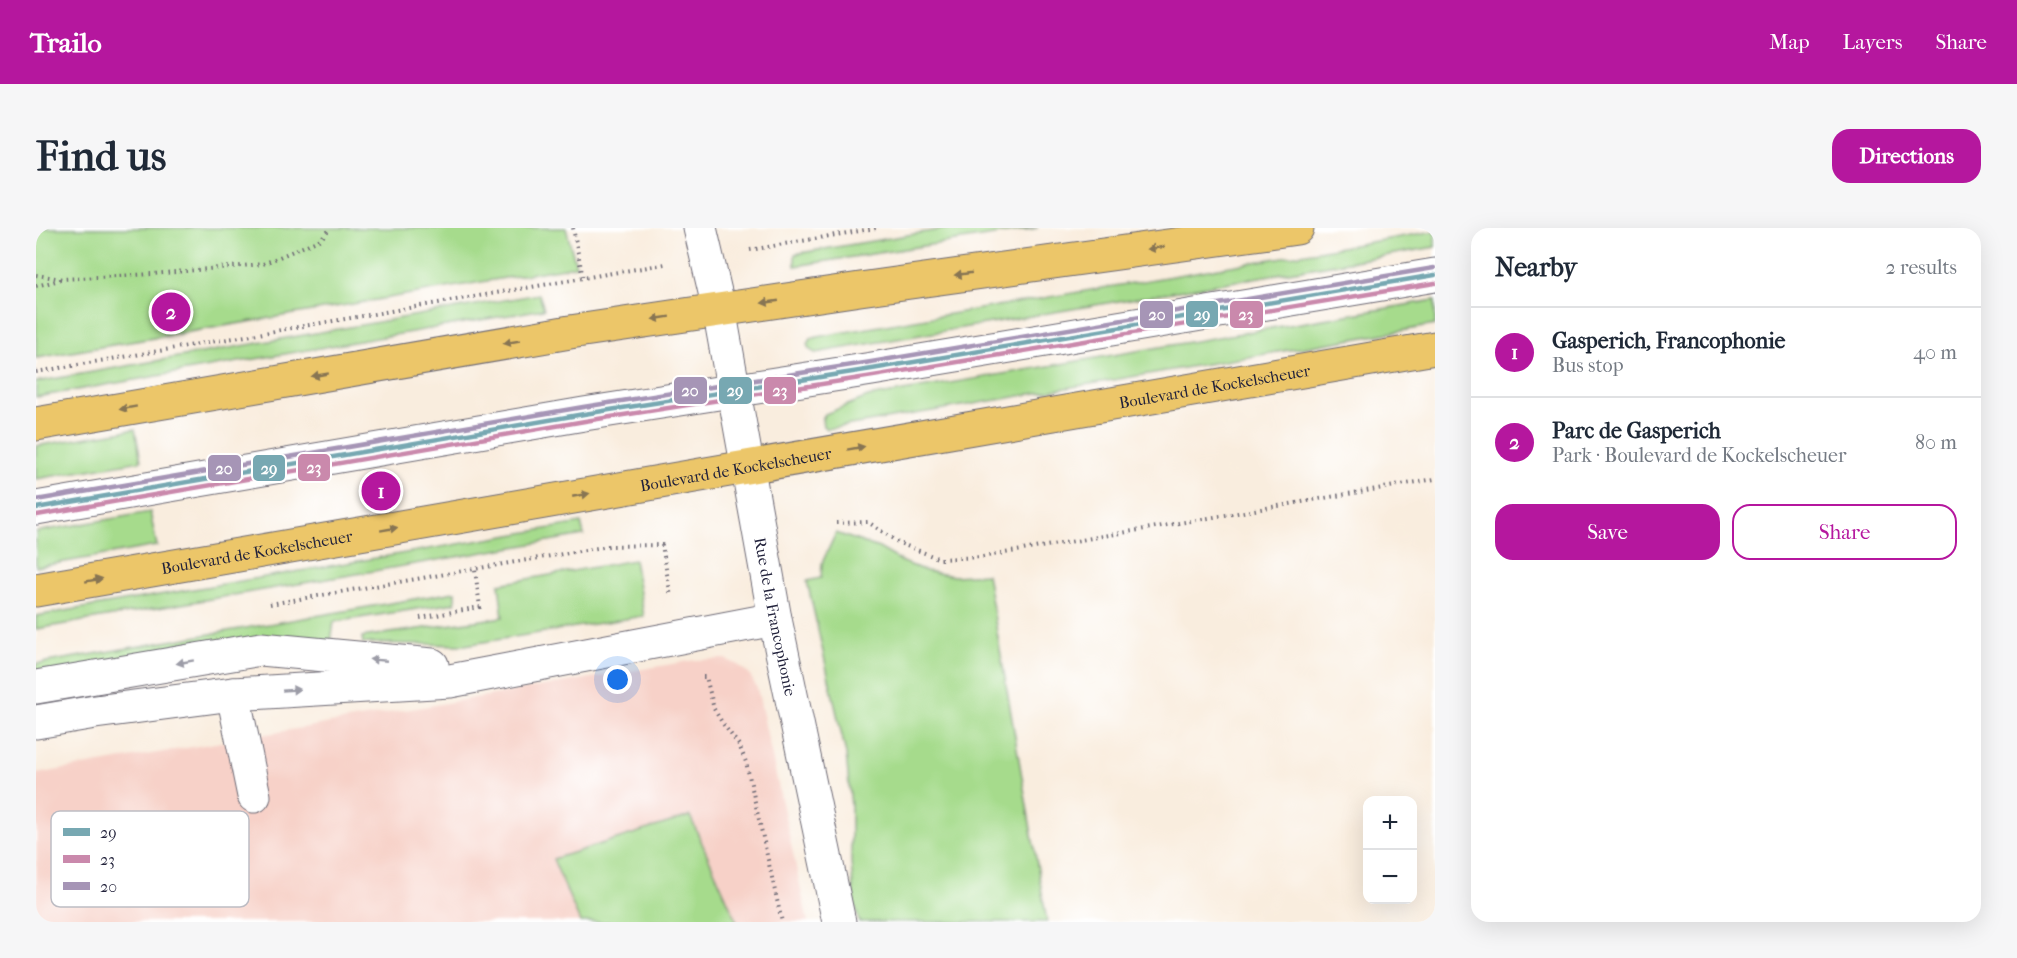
<!DOCTYPE html>
<html lang="en">
<head>
<meta charset="utf-8">
<style>
	:root { --surface:#fff; --page:#f6f6f7; --text:#1f2937; --muted:#747a83; --line:#e0e1e3; --accent:#b5179e }
	body { margin:0; font-family:"IM FELL French Canon",serif; background:var(--page); color:var(--text) }
	.controls { position:absolute; right:18px; bottom:18px; display:grid; overflow:hidden; border-radius:12px; box-shadow:0 6px 24px #0002 }
	.controls button { width:54px; height:54px; display:grid; place-items:center; padding:0; border:0; border-bottom:2px solid var(--line); background:var(--surface); color:var(--text); font:30px sans-serif }
	.you { position:absolute; left:582px; top:452px; width:21px; height:21px; margin:-15px; border:4px solid #fff; border-radius:50%; background:#1a73e8; box-shadow:0 0 0 9px #1a73e833 }
	.badge { display:grid; place-items:center; width:39px; height:39px; border-radius:50%; background:var(--accent); color:#fff; font-size:20px; font-weight:700 }
	.pin { position:absolute; translate:-50% -50%; border:3px solid #fff; box-shadow:0 2px 6px #0006 }
	.list { margin:0; padding:0; list-style:none }
	h2 { display:flex; justify-content:space-between; align-items:center; height:78px; margin:0; padding:0 24px; font-size:26px }
	h2 small { font-size:20px; font-weight:400; color:var(--muted) }
	.list li { display:grid; grid-template-columns:39px 1fr auto; gap:18px; align-items:center; box-sizing:border-box; height:90px; padding:0 24px; border-top:2px solid var(--line) }
	.list b { display:block; font-size:22px; white-space:nowrap }
	.list p { margin:0; font-size:20px; white-space:nowrap; color:var(--muted) }
	.list em { font-size:20px; font-style:normal; color:var(--muted) }
	.actions { display:flex; gap:12px; padding:18px 24px }
	.actions a { flex:1; padding:14px 0; border:2px solid var(--accent); border-radius:18px; text-align:center; font-size:21px; color:var(--accent) }
	.actions .main { background:var(--accent); color:#fff }
	.map { position:relative; flex:none; width:1399px; height:694px; overflow:hidden; border-radius:18px }
	header { display:flex; align-items:center; gap:36px; box-sizing:border-box; height:84px; padding:0 30px; background:var(--accent); color:#fff }
	header strong { font-size:28px }
	nav { display:flex; gap:33px; margin-inline-start:auto; font-size:21px }
	.intro { display:flex; align-items:center; justify-content:space-between; box-sizing:border-box; height:144px; padding:0 36px }
	h1 { margin:0; font-size:42px }
	.button { padding:15px 27px; border-radius:18px; background:var(--accent); color:#fff; font-size:21px; font-weight:700 }
	main { display:flex; gap:36px; padding:0 36px }
	aside { flex:1; background:var(--surface); border-radius:18px; box-shadow:0 6px 24px #0002 }
	.map>svg:first-child { display:block }
</style>
</head>
<body>
<header>
<strong>Trailo</strong>
<nav><a>Map</a><a>Layers</a><a>Share</a></nav>
</header>
<div class="intro"><h1>Find us</h1><a class="button">Directions</a></div>
<main>
<div class="map">
<svg width="1399" height="694" viewBox="0 0 1399 694">
	<rect width="100%" height="100%" fill="#fff"/>
	<filter id="ink" filterUnits="userSpaceOnUse"><feTurbulence type="fractalNoise" baseFrequency=".0167" numOctaves="2"/><feDisplacementMap in="SourceGraphic" scale="12" xChannelSelector="R" yChannelSelector="G"/><feConvolveMatrix kernelMatrix="1 2 1 2 8 2 1 2 1" color-interpolation-filters="sRGB"/></filter>
	<filter id="wash" filterUnits="userSpaceOnUse"><feTurbulence type="fractalNoise" baseFrequency=".008" numOctaves="4" result="noise"/><feDisplacementMap in="SourceGraphic" scale="24" xChannelSelector="R" yChannelSelector="G"/><feGaussianBlur stdDeviation="1.35" result="paint"/><feColorMatrix in="noise" values="0 0 0 0 0 0 0 0 0 0 0 0 0 0 0 0 0 1.4 0 .05"/><feComposite in="paint" operator="in"/></filter>
	<g filter="url(#wash)">
		<rect width="100%" height="100%" fill="#f9edde"/>
		<path fill="#f7d1c8" d="M689,431L702,437L713,446L721,460L772,694H0V546L659,432Z"/>
		<path fill="#a6db8c" stroke="#647e64" stroke-width="1.5" d="M0,0H530L540,38L0,130Z
			M914,0H1002L759,38V26Z
			M1399,3V19L779,125L773,121L771,116L774,111L786,108Z
			M503,66L508,81L0,169V154Z
			M1399,72V97L791,201L787,198L786,191L789,186L832,169Z
			M99,201L105,233L0,251V218Z
			M114,284L121,318L0,339V304Z
			M545,295L548,307L0,401V388Z
			M800,305L843,320L867,334L890,343L918,348L951,346L1011,694H823L818,673L815,633V578L810,526L771,353L785,350L786,335Z
			M598,332L608,388L429,417L327,415L326,409L467,389L463,356Z
			M419,364V375L298,394L295,413L0,447V436Z
			M654,588L701,694H544L517,631Z"/>
	</g>
	<g filter="url(#ink)">
		<g fill="none" stroke-linecap="round" stroke-linejoin="round">
			<defs>
				<g id="minor">
					<path id="s1" d="M664,0L683,81L739,391L803,694"/>
					<path d="M0,280L548,186L836,141L1399,47"/>
					<path d="M0,459L225,421L396,437"/>
					<path d="M197,466L218,568"/>
					<path d="M0,494L59,484L197,466L414,453L739,391"/>
				</g>
				<g id="major">
					<path d="M0,196L534,104L824,61L1261,0"/>
					<path id="s2" d="M0,362L1399,120"/>
				</g>
			</defs>
			<use href="#minor" stroke="#6d6974" stroke-width="35"/>
			<use href="#major" stroke="#6d6974" stroke-width="35"/>
			<path stroke="#6d6974" stroke-width="4" stroke-dasharray="1.5 4.5" stroke-linecap="butt" d="M537,0L547,50
				M714,22L840,0
				M0,47L27,51L117,46L227,36L285,11L294,0
				M0,58L24,52
				M0,144L629,36
				M800,295L832,294L863,315L904,331L946,329L1399,251
				M234,376L573,318L626,317L635,369
				M384,390L444,379L439,342
				M667,449H670L678,481L687,496L703,517L710,534L746,694"/>
			<use href="#minor" stroke="#fff" stroke-width="33"/>
			<use href="#major" stroke="#ecc669" stroke-width="33"/>
			<defs>
				<path id="bus-1" d="M0,280L548,186L836,141L1399,47"/>
				<path id="bus-2" d="M1,287L549,193L837,148L1399,55"/>
				<path id="bus-3" d="M0,272L547,179L835,134L1398,40"/>
			</defs>
			<use href="#bus-1" stroke="#fff" stroke-width="9"/>
			<use href="#bus-2" stroke="#fff" stroke-width="9"/>
			<use href="#bus-3" stroke="#fff" stroke-width="9"/>
			<use href="#bus-1" stroke="#77a8b2" stroke-width="4.5"/>
			<use href="#bus-2" stroke="#ca89ac" stroke-width="4.5"/>
			<use href="#bus-3" stroke="#a695b6" stroke-width="4.5"/>
		</g>
		<defs><path id="oneway-solid" d="M-6-.8H1V-3.2L6.5 0L1 3.2V.8H-6Z" transform="scale(1.5)"/></defs>
		<g fill="#877452">
			<use href="#oneway-solid" transform="translate(1120 20) rotate(172)"/>
			<use href="#oneway-solid" transform="translate(927 46) rotate(172)"/>
			<use href="#oneway-solid" transform="translate(734 74) rotate(172)"/>
			<use href="#oneway-solid" transform="translate(625 90) rotate(171)"/>
			<use href="#oneway-solid" transform="translate(476 114) rotate(170)"/>
			<use href="#oneway-solid" transform="translate(284 147) rotate(170)"/>
			<use href="#oneway-solid" transform="translate(92 180) rotate(170)"/>
			<use href="#oneway-solid" transform="translate(820 220) rotate(-10)"/>
			<use href="#oneway-solid" transform="translate(545 267) rotate(-11)"/>
			<use href="#oneway-solid" transform="translate(353 301) rotate(-10)"/>
			<use href="#oneway-solid" transform="translate(58 352) rotate(-10)"/>
		</g>
		<g fill="#9c9ca7">
			<use href="#oneway-solid" transform="translate(342 432) rotate(-175)"/>
			<use href="#oneway-solid" transform="translate(149 434) rotate(170)"/>
			<use href="#oneway-solid" transform="translate(255 462) rotate(-4)"/>
		</g>
	</g>
	<g text-anchor="middle" stroke-width="5" stroke-linejoin="round" paint-order="stroke">
		<g font-size="16" fill="#22223b" stroke="#fff">
			<text dy="6" stroke="none"><textPath href="#s2" startOffset="1196">Boulevard de Kockelscheuer</textPath></text>
			<text dy="6" stroke="none"><textPath href="#s2" startOffset="710">Boulevard de Kockelscheuer</textPath></text>
			<text dy="6" stroke="none"><textPath href="#s2" startOffset="224">Boulevard de Kockelscheuer</textPath></text>
			<text dy="6" stroke="none"><textPath href="#s1" startOffset="396">Rue de la Francophonie</textPath></text>
		</g>
	</g>
	<rect x="15" y="583" width="198" height="96" rx="9" fill="#fff" stroke="#bdbdc4" stroke-width="1.5"/>
	<rect x="27" y="600" width="27" height="8" fill="#77a8b2"/>
	<rect x="27" y="627" width="27" height="8" fill="#ca89ac"/>
	<rect x="27" y="654" width="27" height="8" fill="#a695b6"/>
	<g font-size="16" fill="#22223b">
		<text x="64" y="610">29</text>
		<text x="64" y="637">23</text>
		<text x="64" y="664">20</text>
	</g>
	<g stroke="#fff" stroke-width="2">
		<rect x="1149" y="72" width="34" height="28" rx="6" fill="#77a8b2"/>
		<rect x="1193" y="72" width="35" height="29" rx="6" fill="#ca89ac"/>
		<rect x="1103" y="72" width="35" height="29" rx="6" fill="#a695b6"/>
		<rect x="637" y="148" width="35" height="29" rx="6" fill="#a695b6"/>
		<rect x="682" y="148" width="35" height="29" rx="6" fill="#77a8b2"/>
		<rect x="727" y="148" width="34" height="29" rx="6" fill="#ca89ac"/>
		<rect x="261" y="225" width="34" height="29" rx="6" fill="#ca89ac"/>
		<rect x="171" y="226" width="35" height="28" rx="6" fill="#a695b6"/>
		<rect x="216" y="226" width="34" height="28" rx="6" fill="#77a8b2"/>
	</g>
	<g font-size="16" text-anchor="middle" font-weight="bold" fill="#fff">
		<text x="1166" y="92">29</text>
		<text x="1210" y="92">23</text>
		<text x="1121" y="92">20</text>
		<text x="654" y="168">20</text>
		<text x="699" y="168">29</text>
		<text x="744" y="168">23</text>
		<text x="278" y="245">23</text>
		<text x="188" y="246">20</text>
		<text x="233" y="246">29</text>
	</g>
</svg>
<div class="controls">
<button>+</button>
<button>−</button>
</div>
<div class="you"></div>
<div class="pin badge" style="left:345px;top:263px">1</div>
<div class="pin badge" style="left:135px;top:84px">2</div>
</div>
<aside>
<h2>Nearby<small>2 results</small></h2>
<ul class="list">
<li><span class="badge">1</span><div><b>Gasperich, Francophonie</b><p>Bus stop</p></div><em>40 m</em></li>
<li><span class="badge">2</span><div><b>Parc de Gasperich</b><p>Park · Boulevard de Kockelscheuer</p></div><em>80 m</em></li>
</ul>
<div class="actions"><a class="main">Save</a><a>Share</a></div>
</aside>
</main>
</body>
</html>
